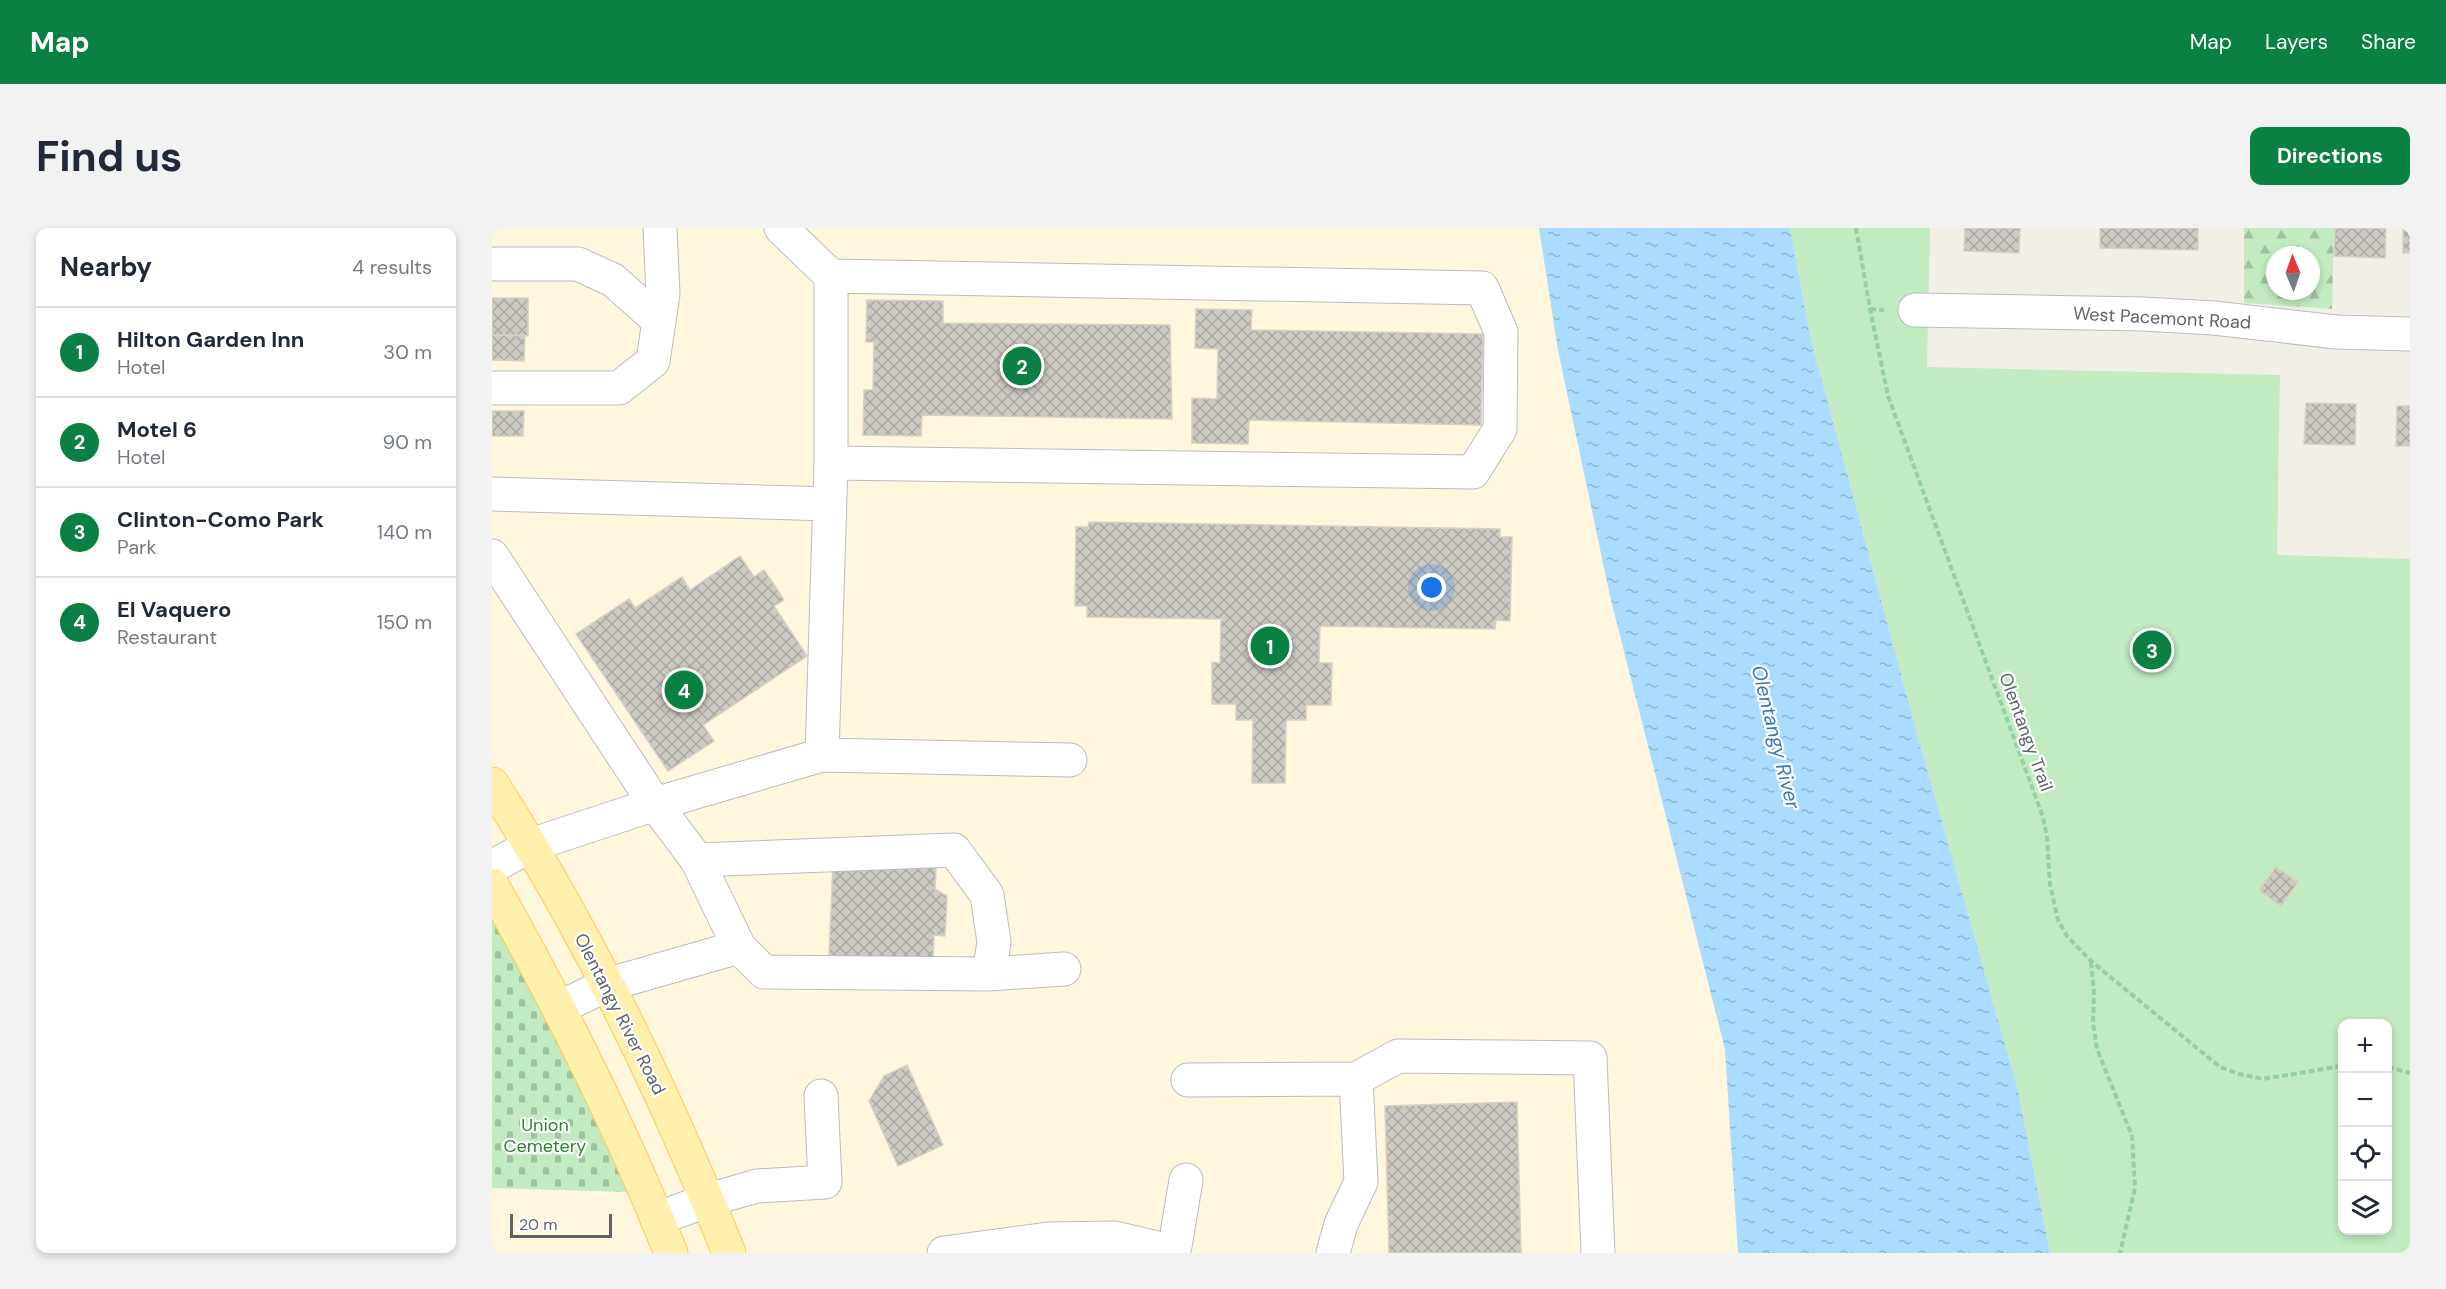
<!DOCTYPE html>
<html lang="en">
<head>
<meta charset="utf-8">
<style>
	:root { --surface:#fff; --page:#f2f2f3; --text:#1f2937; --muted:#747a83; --line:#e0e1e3; --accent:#0b8043 }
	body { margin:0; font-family:"DM Sans",sans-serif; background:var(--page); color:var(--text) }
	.controls { position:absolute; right:18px; bottom:18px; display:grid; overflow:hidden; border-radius:12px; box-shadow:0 3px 9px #0003 }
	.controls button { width:54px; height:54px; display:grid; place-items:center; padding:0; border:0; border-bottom:2px solid var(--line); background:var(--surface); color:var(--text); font:30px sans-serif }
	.compass { position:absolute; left:1774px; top:18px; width:54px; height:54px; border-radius:50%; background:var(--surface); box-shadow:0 3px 9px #0003; rotate:358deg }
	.scale { position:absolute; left:18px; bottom:15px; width:102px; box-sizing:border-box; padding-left:6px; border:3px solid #5e6368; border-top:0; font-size:16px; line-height:21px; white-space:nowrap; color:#5e6368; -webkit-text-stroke:4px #fff; paint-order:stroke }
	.you { position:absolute; left:940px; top:360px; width:21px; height:21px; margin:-15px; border:4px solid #fff; border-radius:50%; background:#1a73e8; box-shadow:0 0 0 9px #1a73e833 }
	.badge { display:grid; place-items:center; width:39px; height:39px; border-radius:50%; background:var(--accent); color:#fff; font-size:20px; font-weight:700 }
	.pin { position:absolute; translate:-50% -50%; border:3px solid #fff; box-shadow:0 2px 6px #0006 }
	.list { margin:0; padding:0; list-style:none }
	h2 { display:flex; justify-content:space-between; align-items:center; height:78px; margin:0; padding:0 24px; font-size:26px }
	h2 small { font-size:20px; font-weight:400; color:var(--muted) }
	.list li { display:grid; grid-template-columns:39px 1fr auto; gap:18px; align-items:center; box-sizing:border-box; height:90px; padding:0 24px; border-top:2px solid var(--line) }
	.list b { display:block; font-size:22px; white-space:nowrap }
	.list p { margin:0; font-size:20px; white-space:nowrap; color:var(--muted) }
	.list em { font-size:20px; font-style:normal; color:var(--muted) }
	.icon { flex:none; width:33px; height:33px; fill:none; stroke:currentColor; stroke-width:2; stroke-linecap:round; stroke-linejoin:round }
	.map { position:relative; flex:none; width:1918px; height:1025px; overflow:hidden; border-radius:12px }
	header { display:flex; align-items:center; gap:36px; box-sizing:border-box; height:84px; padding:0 30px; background:var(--accent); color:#fff }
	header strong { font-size:28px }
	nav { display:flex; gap:33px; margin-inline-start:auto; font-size:21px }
	.intro { display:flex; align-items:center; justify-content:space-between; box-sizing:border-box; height:144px; padding:0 36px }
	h1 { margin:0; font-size:42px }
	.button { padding:15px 27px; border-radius:12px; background:var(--accent); color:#fff; font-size:21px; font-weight:700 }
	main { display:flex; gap:36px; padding:0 36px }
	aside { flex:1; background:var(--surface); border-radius:12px; box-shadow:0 3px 9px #0003 }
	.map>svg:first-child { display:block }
</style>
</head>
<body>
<header>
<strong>Map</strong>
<nav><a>Map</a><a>Layers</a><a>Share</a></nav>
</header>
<div class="intro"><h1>Find us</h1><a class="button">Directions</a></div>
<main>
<aside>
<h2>Nearby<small>4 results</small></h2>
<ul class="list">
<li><span class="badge">1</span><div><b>Hilton Garden Inn</b><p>Hotel</p></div><em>30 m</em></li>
<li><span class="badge">2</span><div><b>Motel 6</b><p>Hotel</p></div><em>90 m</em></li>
<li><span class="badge">3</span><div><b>Clinton-Como Park</b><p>Park</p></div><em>140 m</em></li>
<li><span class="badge">4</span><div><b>El Vaquero</b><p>Restaurant</p></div><em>150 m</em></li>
</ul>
</aside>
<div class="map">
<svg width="1918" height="1025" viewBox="0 0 1918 1025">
	<defs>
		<pattern id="forest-firs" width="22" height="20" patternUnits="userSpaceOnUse" patternTransform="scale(1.5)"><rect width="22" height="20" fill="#c2ebc1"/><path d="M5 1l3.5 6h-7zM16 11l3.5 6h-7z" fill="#a1c2a1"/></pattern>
		<pattern id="cemetery-stones" width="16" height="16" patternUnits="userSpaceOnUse" patternTransform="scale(1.5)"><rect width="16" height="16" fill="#c2ebc1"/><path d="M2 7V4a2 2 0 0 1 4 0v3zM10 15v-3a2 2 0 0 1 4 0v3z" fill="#a1c2a1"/></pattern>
		<pattern id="water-ripples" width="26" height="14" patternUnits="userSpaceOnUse" patternTransform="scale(1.5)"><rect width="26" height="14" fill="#a9dcff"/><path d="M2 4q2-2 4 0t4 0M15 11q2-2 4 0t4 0" fill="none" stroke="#8db6d2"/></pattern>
		<pattern id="building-cross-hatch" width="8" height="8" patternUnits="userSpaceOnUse" patternTransform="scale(1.5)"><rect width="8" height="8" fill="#cdcac3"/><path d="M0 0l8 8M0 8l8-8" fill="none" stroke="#aaa8a2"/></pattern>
	</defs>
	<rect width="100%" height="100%" fill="#f2efe6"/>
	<path fill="#fff6de" d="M0,0H1047L1066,122L1118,368L1233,821L1246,1025H0V960L136,964L105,894L74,832L43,769L0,692Z"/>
	<path fill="url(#forest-firs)" fill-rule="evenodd" d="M1752,0H1842L1840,81L1752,75ZM1783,27H1819V63H1783Z"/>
	<path fill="url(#cemetery-stones)" d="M0,692C22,727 41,765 59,802C86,855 112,909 136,964L0,960Z"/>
	<path fill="#c2ebc1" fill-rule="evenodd" d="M1298,0H1438L1435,139L1788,147L1785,327L1918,331V1025H1558L1526,862L1427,513L1318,108ZM1850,796H1896V1002H1850Z"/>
	<path fill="url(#water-ripples)" d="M1047,0H1298L1318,108L1427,513L1526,862L1558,1025H1246L1233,821L1118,368L1066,122Z"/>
	<path fill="url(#building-cross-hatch)" stroke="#d7d1c4" stroke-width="1.5" d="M1473,0H1528L1527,25L1472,23Z
		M1608,0H1706V22L1608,20Z
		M1843,0H1894L1893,30L1842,28Z
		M1911,0H1918V25H1911Z
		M0,70H36V108L0,107Z
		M375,72L451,73V95L678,97L680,191L430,187L429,208L371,207L372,162H381L382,114H374Z
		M704,81L760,82L759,102L991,106L989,197L757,192L756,216L700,215V170L725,171L726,121L703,120Z
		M0,107H33L32,133L0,132Z
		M1814,175L1864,176L1863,217L1812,216Z
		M1905,178H1918V218H1904Z
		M0,183H32L31,208H0Z
		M597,294L1008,301V309H1020L1018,393L1004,392L1003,401L828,398L827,435H840L839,477H814V492H794L793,555H760L761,492H744V476H720V434L728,435L729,391L595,389V378H583L584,299H596Z
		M248,328L262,349L272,342L281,355L292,372L282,378L315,428L211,497L222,513L176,543L84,406L137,371L143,380L190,349L198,362Z
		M341,637L444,640L443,661L455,668L453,708L442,707L441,732L337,728Z
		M1784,639L1806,654L1789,678L1767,662Z
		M415,837L451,917L406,938L377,873L392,848Z
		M1025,874L1029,1025H897L893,878Z"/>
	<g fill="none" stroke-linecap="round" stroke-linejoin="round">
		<defs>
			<path id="minor" d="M289,0L339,48L990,60L1009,104L1008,201L981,244L339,235V48
				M0,36H86L121,52L167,93
				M1423,82L1651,86L1722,90L1844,104L1918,106
				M0,160H127L161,133L171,66L168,0
				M0,266L337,276
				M0,328L163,576L205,632L247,719L272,744L497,746L502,714L495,667L462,622L205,632
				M330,527L578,532
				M0,639L39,617L163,576L330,527L339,235
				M497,746L572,741
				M67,780L114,757L247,719
				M696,852L864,851L906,828L1098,830L1106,1025
				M165,991L216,972L265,958L333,954L329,868
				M452,1025L556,1011L623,1010L682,1024L694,952
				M841,1025L849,996L869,954L864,851"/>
			<path id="major" d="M0,556C95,703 172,863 237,1025
				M0,657C67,776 128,897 179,1025"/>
		</defs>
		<use href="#minor" stroke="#b9bcc1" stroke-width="35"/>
		<use href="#major" stroke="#ffca52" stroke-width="35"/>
		<path stroke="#98cea6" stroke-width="4" stroke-dasharray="6 3" stroke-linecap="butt" d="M1364,0L1378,81L1396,168L1551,589L1555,609L1558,656L1566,692L1575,708L1599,733L1728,839L1747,846L1771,851L1850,838
			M1378,81L1392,82
			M1599,734L1602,765L1601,795L1605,821L1640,908L1643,960L1628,1025
			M1896,839L1918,845"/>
		<use href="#minor" stroke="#fff" stroke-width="33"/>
		<use href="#major" stroke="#fff0ae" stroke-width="33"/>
	</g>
	<g text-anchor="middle" stroke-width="4.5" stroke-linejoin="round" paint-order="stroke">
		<g font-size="18" fill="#5e6368" stroke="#fff">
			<text transform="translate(1670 90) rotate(3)" y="6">West Pacemont Road</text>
			<text transform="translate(1534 504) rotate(70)" y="6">Olentangy Trail</text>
			<text transform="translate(128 786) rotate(63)" y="6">Olentangy River Road</text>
		</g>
		<g font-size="18" fill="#2a822d" stroke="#fff">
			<text x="53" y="903">Union<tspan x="53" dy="21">Cemetery</tspan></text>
		</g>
		<g font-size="20" font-style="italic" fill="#3677b4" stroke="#fff">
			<text transform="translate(1284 509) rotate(76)" y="7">Olentangy River</text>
		</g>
	</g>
</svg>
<div class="controls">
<button>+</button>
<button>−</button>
<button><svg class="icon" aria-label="locate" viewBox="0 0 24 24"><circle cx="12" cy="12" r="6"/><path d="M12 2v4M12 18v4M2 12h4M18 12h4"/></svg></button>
<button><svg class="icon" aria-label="layers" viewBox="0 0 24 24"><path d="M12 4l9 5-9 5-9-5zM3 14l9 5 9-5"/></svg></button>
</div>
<svg class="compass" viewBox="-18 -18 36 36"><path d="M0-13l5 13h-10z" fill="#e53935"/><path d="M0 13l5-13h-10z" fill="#747a83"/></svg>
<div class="scale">20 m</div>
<div class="you"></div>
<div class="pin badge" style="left:778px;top:418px">1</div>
<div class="pin badge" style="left:530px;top:138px">2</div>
<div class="pin badge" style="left:1660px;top:422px">3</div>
<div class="pin badge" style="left:192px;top:462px">4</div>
</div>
</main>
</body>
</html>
